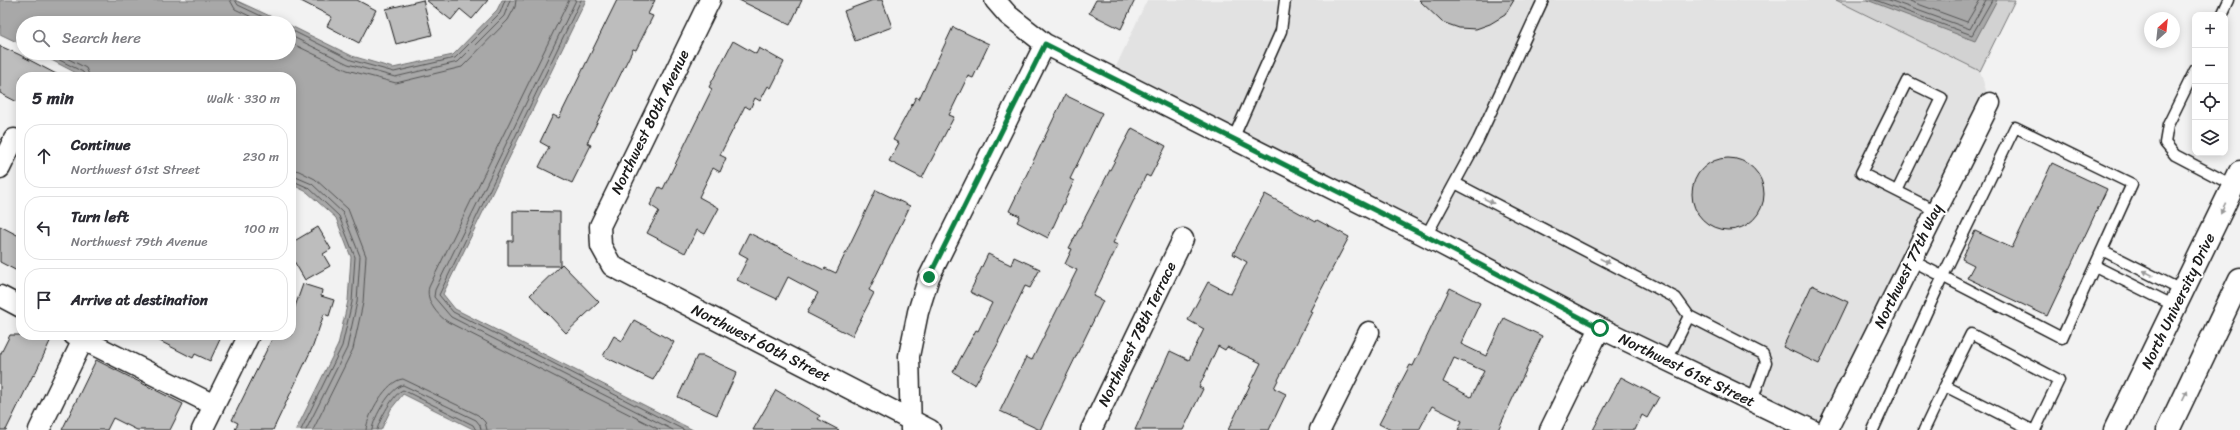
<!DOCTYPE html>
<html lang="en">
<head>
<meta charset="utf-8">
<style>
	:root { --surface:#fff; --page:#f2f2f3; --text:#2b2b33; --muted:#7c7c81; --line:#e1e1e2 }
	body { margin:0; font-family:Sriracha,sans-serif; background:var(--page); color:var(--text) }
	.controls { position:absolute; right:12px; top:12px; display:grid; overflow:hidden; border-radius:8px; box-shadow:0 2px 10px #0003 }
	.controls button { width:36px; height:36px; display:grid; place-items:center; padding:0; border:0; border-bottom:1px solid var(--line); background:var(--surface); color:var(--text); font:20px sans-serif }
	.compass { position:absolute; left:2144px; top:12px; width:36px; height:36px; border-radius:50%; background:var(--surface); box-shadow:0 2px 10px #0003; rotate:27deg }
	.stop { position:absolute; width:12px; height:12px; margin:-9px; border:3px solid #0b8043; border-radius:50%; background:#fff }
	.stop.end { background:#0b8043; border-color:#fff; box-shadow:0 1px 4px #0008 }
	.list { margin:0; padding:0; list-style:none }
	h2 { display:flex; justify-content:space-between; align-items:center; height:52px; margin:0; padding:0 16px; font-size:17px }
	h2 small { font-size:13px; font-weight:400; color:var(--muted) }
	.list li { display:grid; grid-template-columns:26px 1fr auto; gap:12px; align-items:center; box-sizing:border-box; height:64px; margin:0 8px 8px; padding:0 8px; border:1px solid var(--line); border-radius:16px }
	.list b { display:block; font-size:15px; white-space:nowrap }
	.list p { margin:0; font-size:13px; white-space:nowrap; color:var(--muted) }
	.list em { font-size:13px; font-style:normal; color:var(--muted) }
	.icon { flex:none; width:22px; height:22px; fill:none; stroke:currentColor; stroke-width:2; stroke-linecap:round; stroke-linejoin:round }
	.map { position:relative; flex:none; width:2240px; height:430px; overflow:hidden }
	.search { position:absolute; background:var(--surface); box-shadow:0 2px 10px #0003; left:16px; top:16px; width:280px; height:44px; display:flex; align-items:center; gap:10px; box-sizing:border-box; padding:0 14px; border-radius:22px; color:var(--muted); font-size:15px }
	.panel { position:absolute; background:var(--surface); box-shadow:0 2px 10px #0003; left:16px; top:72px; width:280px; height:268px; border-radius:16px }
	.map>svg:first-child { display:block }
</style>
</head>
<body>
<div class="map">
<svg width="2240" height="430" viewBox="0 0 2240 430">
	<rect width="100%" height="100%" fill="#f2f2f2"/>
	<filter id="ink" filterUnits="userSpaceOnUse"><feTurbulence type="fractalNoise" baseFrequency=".025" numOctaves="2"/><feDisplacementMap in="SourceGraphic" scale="8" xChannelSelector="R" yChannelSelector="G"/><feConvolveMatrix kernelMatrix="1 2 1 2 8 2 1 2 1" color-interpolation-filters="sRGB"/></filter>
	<g filter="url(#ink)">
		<path fill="#e2e2e2" d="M1147,0H1836L1980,71L1990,103L1827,430L1111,77Z"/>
		<path fill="#d2d2d2" stroke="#777" d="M1836,0H2015L1980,71Z"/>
		<path fill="#a8a8a8" stroke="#707070" d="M0,0H235L285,23H23V45L0,34Z
			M502,0H586L443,294L455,309L693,430H475L403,394L391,409L381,430H296L338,345L348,301L351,257L336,218L307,192L291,184V77H84L38,53H289V25L352,56L393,68L453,55L497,10Z
			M1867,0H1997L1975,41Z"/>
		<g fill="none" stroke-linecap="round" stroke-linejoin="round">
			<path stroke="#545454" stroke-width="1" d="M230,0L235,9L264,23
				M235,0L238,5L276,23
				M569,0L429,287C425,300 437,315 448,322L660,430
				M576,0L435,290L434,297L451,317L673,430
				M581,0L439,295L453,312L684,430
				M1875,0L1972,35L1992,0
				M1889,0L1970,29L1986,0
				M1907,0L1967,22L1980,0
				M289,29L351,60L394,72L455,58L500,13L505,0
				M289,35L348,64L395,77L458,62L504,16L510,0
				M289,42L347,70L396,83L462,67L508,20L515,7L516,0
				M46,53L83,72L85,77
				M57,53L86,68L90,77
				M291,169L299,171L315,179L348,209L366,256L363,303L353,349L313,430
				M291,175L312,184L343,213L360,256L357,302L347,348L306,430
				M291,180L309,188L339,216L355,257L352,302L342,346L301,430
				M366,430C367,415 387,380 403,379L478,415L485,422L487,430
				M372,430C373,418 391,387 403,385L476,420L480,425L481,430
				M377,430C379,420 394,393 403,390L473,425L476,430"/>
		</g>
		<path fill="#bdbdbd" stroke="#1c1c1c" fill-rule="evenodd" d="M299,0H357L376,10L359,43L327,26L332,17Z
			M423,0L432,35L396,44L386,9Z
			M426,0H488L472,19L460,9L451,20Z
			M617,0H655L648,14L653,16L636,50L633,49L587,143L591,145L572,183L539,167L549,147L540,142L553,115L559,118Z
			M739,0H802L790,25Z
			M873,0H882L892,27L855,41L844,11Z
			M1096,0H1135L1121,29L1089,13Z
			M1419,0H1514L1505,15L1490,24L1476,29L1459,28L1442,22Z
			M953,27L989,44L973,78L968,76L949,115L954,117L922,178L889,161L899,143L893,140L916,97L919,99Z
			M733,41L756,54L759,48L784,62L771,88L768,86L760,101L755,98L750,109L745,106L720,155L726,158L720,172L713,168L699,197L719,208L705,234L697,230L685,253L647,233L659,211L650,205L659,187L663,189L712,89L709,87Z
			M0,46L18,54L62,77H21V104L0,93Z
			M1065,95L1102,113L1070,179L1074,181L1048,238L1017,222L1020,216L1009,211Z
			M1132,128L1166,146L1150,177L1146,175L1113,243L1118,245L1093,296L1103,301L1040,430L1000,411L1026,357L1032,360L1077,270L1065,264L1072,249L1069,248Z
			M1692 194a36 36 0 1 1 72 0a36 36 0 1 1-72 0Z
			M2052,163L2107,189L2047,316L1967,278L1974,265L1962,259L1975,231L2012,248Z
			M876,190L910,206L869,290L874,293L852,336L807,313L818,293L788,277L777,299L737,280L748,258L739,253L749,233L824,270L825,268L836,273Z
			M1265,194L1316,222L1317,220L1349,237L1310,311L1312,312L1274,388L1286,394L1269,430H1228L1261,363L1227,347L1225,350L1218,346L1199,387L1203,389L1183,430H1135L1170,351L1189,360L1204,329L1188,320L1208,282L1231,294L1247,262L1233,254Z
			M513,211L560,212V266H508V241H513Z
			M0,226L21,237V273L0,262Z
			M318,227L331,249L323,254L330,266L305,280L291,256V243Z
			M988,254L1011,265L1014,257L1040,269L1030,288L1025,286L998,342H999L975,385L953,372L976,330L978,331L992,303L970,292Z
			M562,264L599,302L566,333L530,295Z
			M303,284L322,290L321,296L334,300L329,316L324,314L313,346L273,430H235L238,423L232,420L274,335H291V318Z
			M1812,285L1848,302L1819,364L1783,347Z
			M1450,288L1480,303L1461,344L1486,356L1504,318L1542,336L1498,430H1458L1462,421L1432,406L1419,430H1391L1379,424L1410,365L1413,366ZM1454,358L1484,371L1471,397L1443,382Z
			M634,320L674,342L653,380L603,356L614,336L622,341Z
			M10,335H53L34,376L33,375L6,430H0V355Z
			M148,335H222L210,361L195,354L193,358Z
			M697,356H703L737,372L717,415L678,397Z
			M96,360L183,404L170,430H137L113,418L107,430H62Z
			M1621,377L1659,397L1647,418L1642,415L1635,430H1593Z
			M776,390L820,416L818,419L839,430H753Z"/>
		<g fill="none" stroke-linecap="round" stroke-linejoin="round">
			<defs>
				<path id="service" d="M2222,15L2229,0
					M2195,70L2168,125L2165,143L2175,155L2234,186
					M1233,139L1281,31L1285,0
					M1455,183L1676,298L1689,316L1763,354L1766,362L1752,401
					M1897,191L1942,98L1907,81L1861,173L1936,211
					M1426,236L1478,140L1543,0
					M2102,250L2183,291
					M2095,266L2175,306
					M1667,360L1689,316
					M1945,386L1971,334L2059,380L2035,430
					M1873,430L1943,276L2015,127L2132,184L2062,338L1911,260
					M1924,430L1945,386L2032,430"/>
				<path id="minor" d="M710,0L600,226L601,246L612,266L930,430
					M995,0L1008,15L1045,44L1426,236L1600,328L1812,430
					M0,168L14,139
					M0,296L21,307
					M74,335L214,405
					M39,430L83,340
					M202,430L249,335
					M911,430L909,356L918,312L929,277L1045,44
					M1091,430L1183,239
					M1320,430L1369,332
					M1550,430L1600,328
					M1827,430L1990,103"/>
				<path id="primary" d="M2115,430L2240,172
					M2168,430L2240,279"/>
			</defs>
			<use href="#service" stroke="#1c1c1c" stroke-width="13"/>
			<use href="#minor" stroke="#1c1c1c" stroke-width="23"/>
			<use href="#primary" stroke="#1c1c1c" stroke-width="25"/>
			<use href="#service" stroke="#fff" stroke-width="10"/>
			<use href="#minor" stroke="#fff" stroke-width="20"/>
			<use href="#primary" stroke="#fff" stroke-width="22"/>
		</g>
		<defs><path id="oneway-solid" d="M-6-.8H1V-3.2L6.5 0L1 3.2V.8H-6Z"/></defs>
		<g fill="#999">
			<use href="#oneway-solid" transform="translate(1489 201) rotate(27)"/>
			<use href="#oneway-solid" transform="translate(2223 208) rotate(116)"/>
			<use href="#oneway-solid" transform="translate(1605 261) rotate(27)"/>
			<use href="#oneway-solid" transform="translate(2148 273) rotate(-153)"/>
			<use href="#oneway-solid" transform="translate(2185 395) rotate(-64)"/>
		</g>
	</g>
	<g fill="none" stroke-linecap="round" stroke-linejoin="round" filter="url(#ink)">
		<path stroke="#0b8043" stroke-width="5" d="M929,277L1045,44L1426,236L1600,328"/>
	</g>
	<g text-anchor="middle" stroke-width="4" stroke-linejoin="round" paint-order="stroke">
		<g font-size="15" fill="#1c1c1c" stroke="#fff">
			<text transform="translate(650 122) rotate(-64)" y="5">Northwest 80th Avenue</text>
			<text transform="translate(1908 266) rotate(-64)" y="5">Northwest 77th Way</text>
			<text transform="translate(2178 301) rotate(-64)" y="5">North University Drive</text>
			<text transform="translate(1137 334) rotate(-64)" y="5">Northwest 78th Terrace</text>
			<text transform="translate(761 343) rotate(27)" y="5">Northwest 60th Street</text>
			<text transform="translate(1687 370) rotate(26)" y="5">Northwest 61st Street</text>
		</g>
	</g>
</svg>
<div class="controls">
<button>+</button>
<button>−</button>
<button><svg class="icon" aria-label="locate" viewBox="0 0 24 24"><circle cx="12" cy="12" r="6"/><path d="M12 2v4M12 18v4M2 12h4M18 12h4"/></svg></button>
<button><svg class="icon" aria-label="layers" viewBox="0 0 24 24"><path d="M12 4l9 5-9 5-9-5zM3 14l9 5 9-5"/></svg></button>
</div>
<svg class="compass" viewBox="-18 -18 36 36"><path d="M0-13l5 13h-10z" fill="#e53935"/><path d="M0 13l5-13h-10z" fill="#7c7c81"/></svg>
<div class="stop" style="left:1600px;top:328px"></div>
<div class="stop end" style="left:929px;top:277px"></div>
<div class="search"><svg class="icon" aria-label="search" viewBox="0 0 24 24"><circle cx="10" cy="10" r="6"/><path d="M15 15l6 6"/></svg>Search here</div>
<section class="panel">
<h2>5 min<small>Walk · 330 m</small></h2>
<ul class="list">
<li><svg class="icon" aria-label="ahead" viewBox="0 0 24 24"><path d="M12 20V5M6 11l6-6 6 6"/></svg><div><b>Continue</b><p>Northwest 61st Street</p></div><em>230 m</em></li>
<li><svg class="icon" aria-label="left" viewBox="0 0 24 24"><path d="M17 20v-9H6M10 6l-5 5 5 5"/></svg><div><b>Turn left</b><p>Northwest 79th Avenue</p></div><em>100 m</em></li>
<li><svg class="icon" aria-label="arrive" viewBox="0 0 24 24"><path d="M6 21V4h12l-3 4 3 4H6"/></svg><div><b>Arrive at destination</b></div></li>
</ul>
</section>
</div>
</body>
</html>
